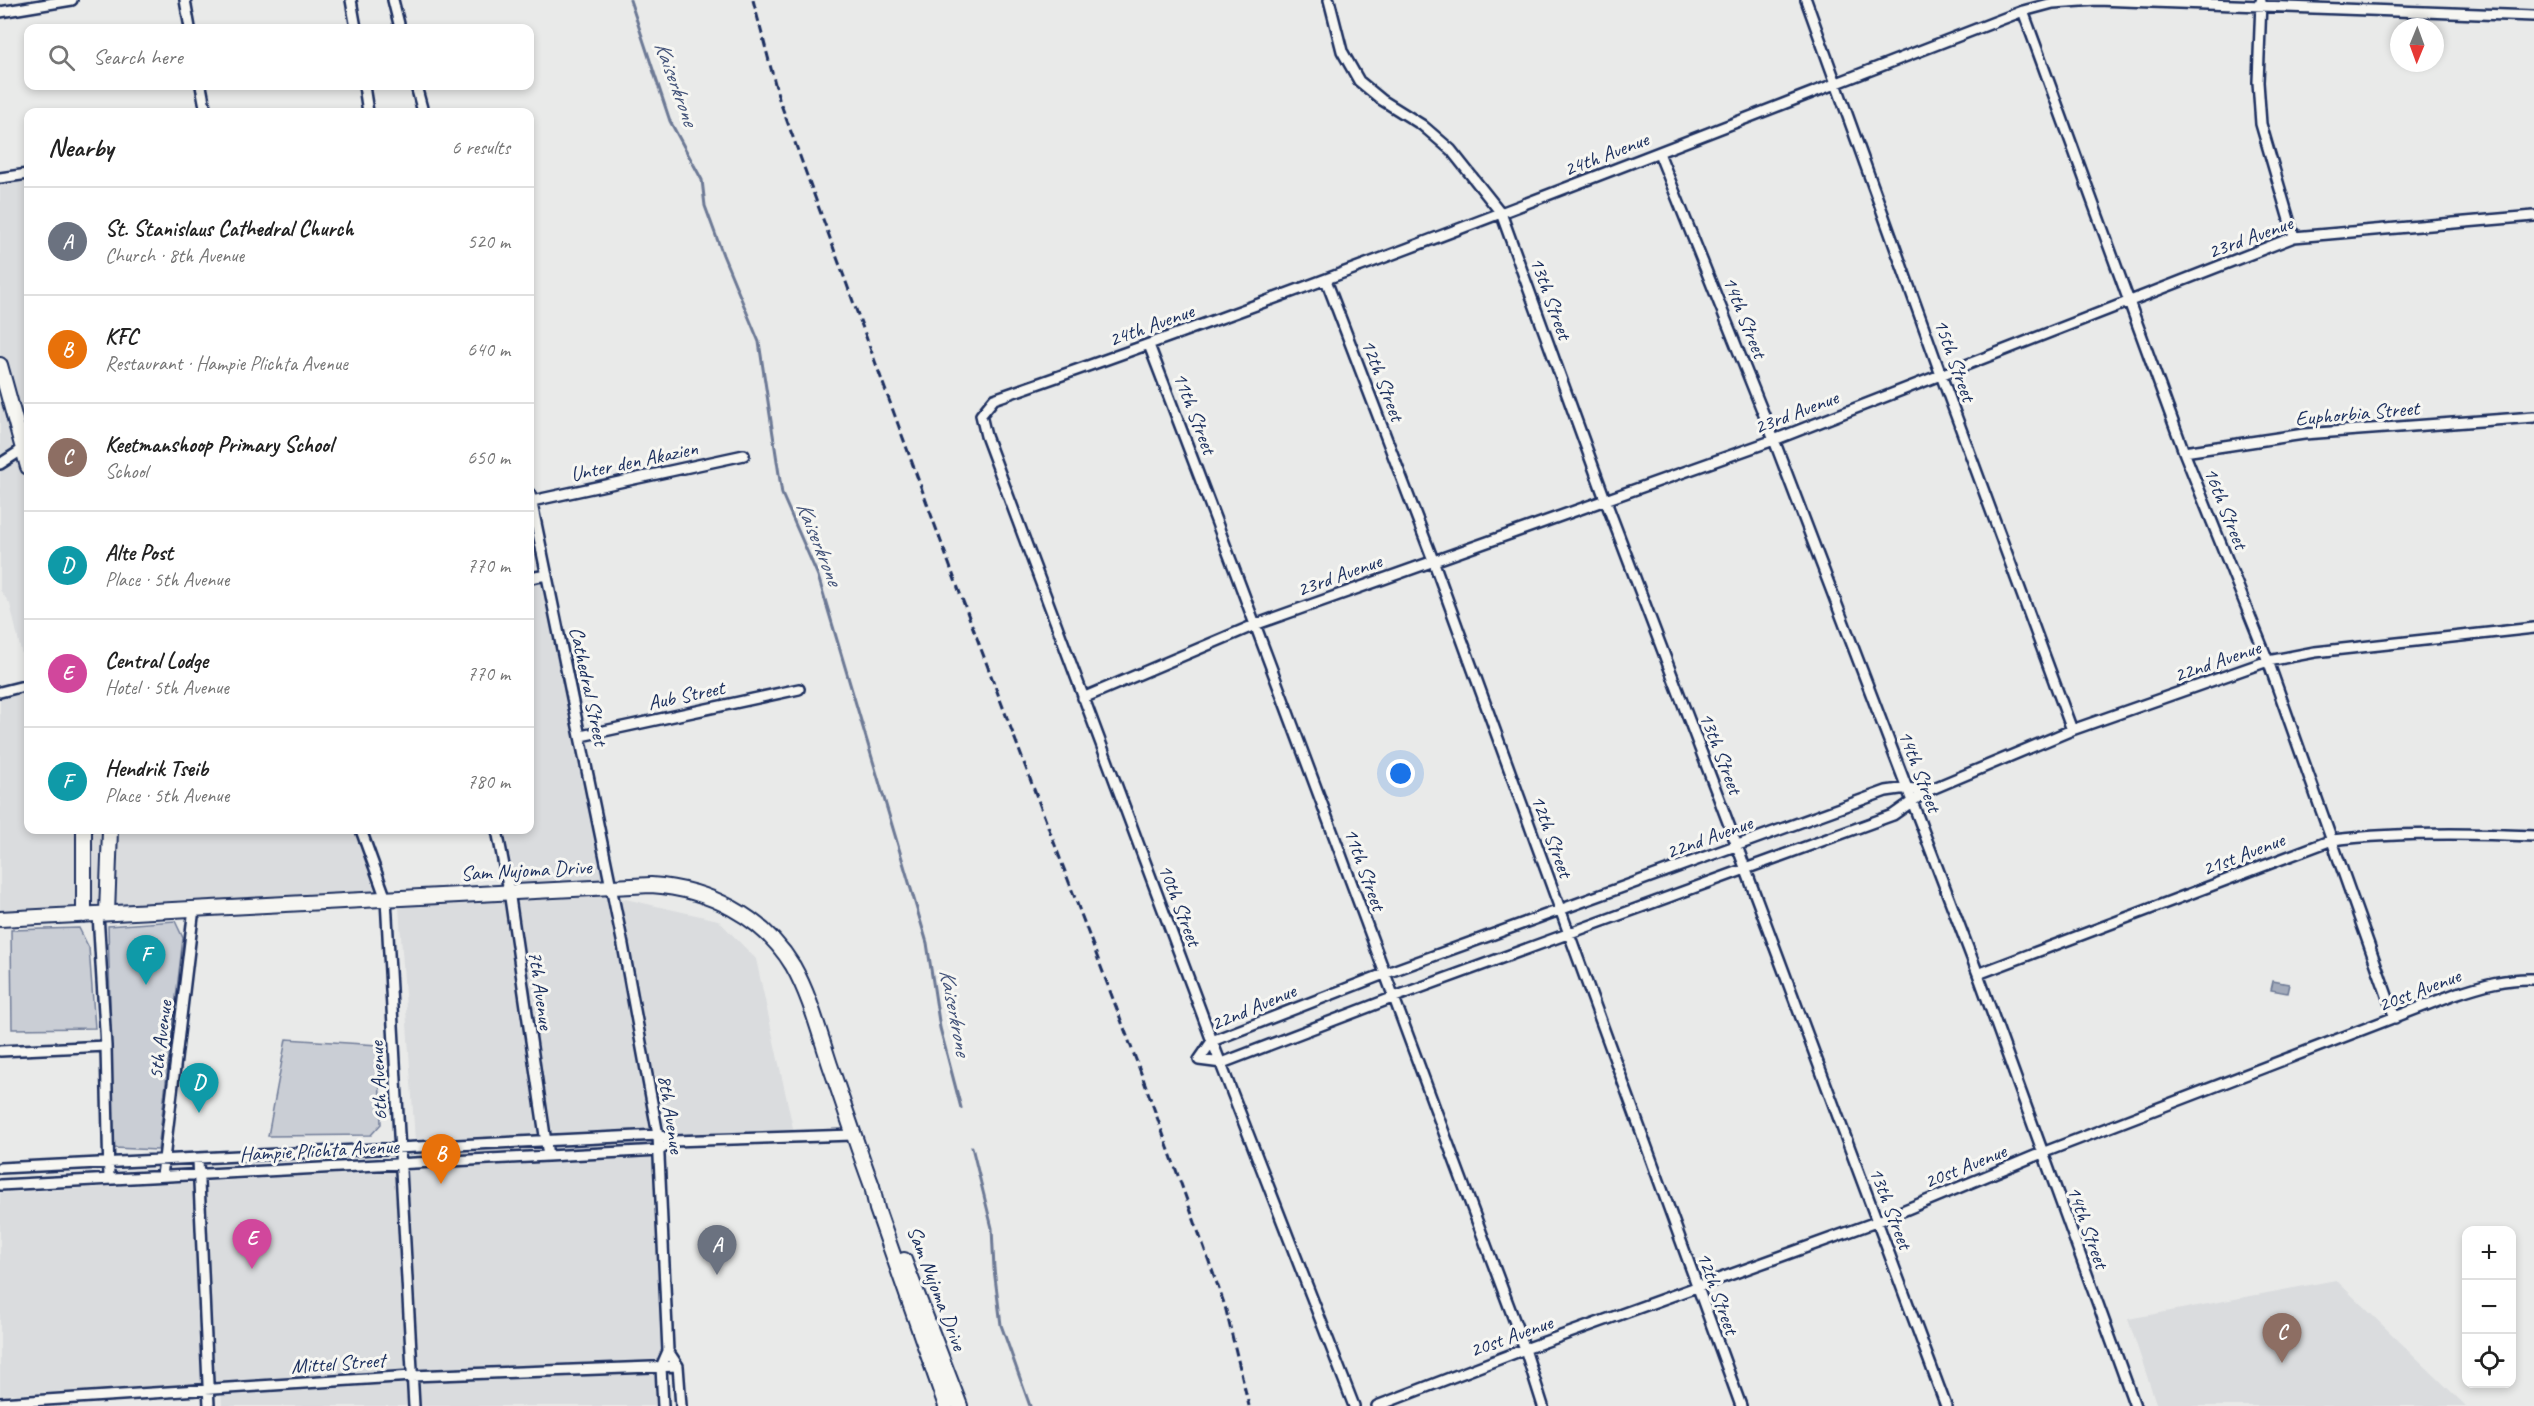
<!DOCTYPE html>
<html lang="en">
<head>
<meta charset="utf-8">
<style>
	:root { --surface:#fff; --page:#f6f6f6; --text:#222; --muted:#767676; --line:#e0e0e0; --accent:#1f6fb2 }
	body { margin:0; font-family:Caveat,sans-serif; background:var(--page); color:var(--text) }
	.controls { position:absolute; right:18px; bottom:18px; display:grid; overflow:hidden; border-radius:12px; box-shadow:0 3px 9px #0003 }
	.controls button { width:54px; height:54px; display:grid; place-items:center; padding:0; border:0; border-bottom:2px solid var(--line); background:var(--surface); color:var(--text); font:30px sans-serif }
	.compass { position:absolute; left:2390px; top:18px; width:54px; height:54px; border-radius:50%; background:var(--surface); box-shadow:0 3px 9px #0003; rotate:181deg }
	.you { position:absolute; left:1401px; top:774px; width:21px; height:21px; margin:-15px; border:4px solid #fff; border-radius:50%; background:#1a73e8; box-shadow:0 0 0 9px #1a73e833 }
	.badge { display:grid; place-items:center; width:39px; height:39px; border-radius:50%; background:var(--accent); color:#fff; font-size:20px; font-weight:700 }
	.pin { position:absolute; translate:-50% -50px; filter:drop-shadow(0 2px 3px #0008) }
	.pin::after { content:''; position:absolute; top:32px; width:21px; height:18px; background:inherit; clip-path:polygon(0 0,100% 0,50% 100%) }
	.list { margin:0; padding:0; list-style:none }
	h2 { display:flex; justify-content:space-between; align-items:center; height:78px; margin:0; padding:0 24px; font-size:26px }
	h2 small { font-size:20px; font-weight:400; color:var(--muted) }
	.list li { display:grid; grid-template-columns:39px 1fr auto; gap:18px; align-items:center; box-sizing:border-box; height:108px; padding:0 24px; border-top:2px solid var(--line) }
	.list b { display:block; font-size:22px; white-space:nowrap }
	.list p { margin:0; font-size:20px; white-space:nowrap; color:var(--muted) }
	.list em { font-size:20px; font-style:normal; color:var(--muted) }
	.icon { flex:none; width:33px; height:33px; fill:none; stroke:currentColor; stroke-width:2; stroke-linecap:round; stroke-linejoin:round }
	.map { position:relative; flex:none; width:2534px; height:1406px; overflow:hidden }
	.search { position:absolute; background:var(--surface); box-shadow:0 3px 9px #0003; left:24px; top:24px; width:510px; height:66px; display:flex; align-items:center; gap:15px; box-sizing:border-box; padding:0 21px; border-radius:12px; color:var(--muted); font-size:22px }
	.panel { position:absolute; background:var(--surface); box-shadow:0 3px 9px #0003; left:24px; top:108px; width:510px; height:726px; border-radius:12px }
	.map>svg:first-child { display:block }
</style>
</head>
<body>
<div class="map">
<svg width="2534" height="1406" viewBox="0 0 2534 1406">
	<rect width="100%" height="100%" fill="#e9eae9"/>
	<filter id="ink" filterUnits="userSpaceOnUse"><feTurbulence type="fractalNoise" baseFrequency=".0167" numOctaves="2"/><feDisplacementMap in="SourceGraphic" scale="12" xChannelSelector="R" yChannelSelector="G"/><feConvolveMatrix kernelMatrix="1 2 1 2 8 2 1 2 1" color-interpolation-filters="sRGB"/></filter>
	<g filter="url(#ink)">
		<path fill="#dadcde" d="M28,174V681L10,604L0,590V178Z
			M547,575L612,896L718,920L756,959L795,1137L673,1141L658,1135L668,1351L661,1367L663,1406H222L221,1382L0,1395V1193L417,1170L399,907L518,899L505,830H530V578Z
			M28,686V830H361L386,899L0,919V692Z
			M2336,1280L2466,1406H2157L2128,1319Z"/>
		<path fill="#caced5" stroke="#727e9a" stroke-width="1.5" d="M175,921L183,938L158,1150L114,1148L108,926Z
			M79,928L89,948L95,1028L12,1029L11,930Z
			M286,1039L378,1045L381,1124L371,1135L268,1136Z"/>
		<path fill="#a2aaba" stroke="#6c7995" stroke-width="1.5" d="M2273,981L2289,984L2287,993L2271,990Z"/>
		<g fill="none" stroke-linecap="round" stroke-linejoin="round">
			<path stroke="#6c7995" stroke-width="3" d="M630,0L670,121L702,180L705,206L723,255L759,342L782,494L818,576L927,943L940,1028L961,1108
				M972,1147L992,1228L994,1269L1001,1325L1030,1406"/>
			<defs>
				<path id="street" d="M185,0L190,28
					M351,0L356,28
					M393,0L400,28
					M1329,0L1342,51L1359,81L1382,100L1422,125L1451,150L1501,213L1605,499L1737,846L1946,1406
					M1806,0L1941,375L2072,730
					M2261,1L2258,82L2261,124L2294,237
					M2023,11L2184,452L2268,661L2395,1018
					M0,12L72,0
					M201,86L206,112
					M364,86L368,112
					M416,86L423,112
					M1659,153L1774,440L1978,974L2135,1406
					M0,178L28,174
					M1326,280L1433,560L1741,1406
					M1149,345C1278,679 1399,1015 1525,1349L1543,1406
					M2184,452L2304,434L2534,417
					M0,464L28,446
					M530,494L623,945L658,1135L668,1351L661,1367L663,1406
					M532,501L744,455
					M530,578L547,575
					M0,692L28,685
					M1083,698L1257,624L1774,440L2294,237L2534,216
					M581,736L799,689
					M1927,791L1907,788L1886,791L1384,974L1212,1041L1199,1060L1222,1063L1392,998L1893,815L1927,791L2072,730L2268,661L2315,652L2534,628
					M361,830L386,899L414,1406
					M497,830L509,891L548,1156
					M98,914L106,1046L109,1179
					M1978,974L2332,840C2399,832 2467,833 2534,836
					M0,1051L106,1046
					M198,1160L209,1406
					M0,1168L658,1135L673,1141L853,1135
					M162,1176L194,908
					M0,1185L660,1150L673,1141
					M668,1351L678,1366L681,1406
					M0,1403L412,1376L678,1366
					M1354,1406L1212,1041L986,436L981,415L994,399C1340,279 1681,143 2023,11L2053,3L2097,0L2534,16
					M1377,1406L1525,1349L1876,1222L2042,1153L2455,994C2482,985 2506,978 2534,979"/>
				<path id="secondary" d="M0,365L28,467
					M107,913L110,830
					M84,915V830
					M0,919L651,885C708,889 763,916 793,966C810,996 819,1032 830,1065C844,1105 857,1146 872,1186L877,1209L946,1406
					M904,1260L960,1406"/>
			</defs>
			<use href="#street" stroke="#1b2f5e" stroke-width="14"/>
			<use href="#secondary" stroke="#1b2f5e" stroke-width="18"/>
			<use href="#street" stroke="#f6f6f2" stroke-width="9"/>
			<use href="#secondary" stroke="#f6f6f2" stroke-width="14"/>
			<path stroke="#1b2f5e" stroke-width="3" stroke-dasharray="9 4.5" stroke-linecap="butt" d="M753,0L779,99L955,580L1144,1081L1225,1306L1249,1406"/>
		</g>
	</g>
	<g text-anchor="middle" stroke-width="6" stroke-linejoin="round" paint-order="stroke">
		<g font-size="21" fill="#1b2f5e" stroke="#f6f6f2">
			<text transform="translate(1606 154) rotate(-21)" y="7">24th Avenue</text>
			<text transform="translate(2250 237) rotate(-20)" y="7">23rd Avenue</text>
			<text transform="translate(1551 298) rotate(70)" y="7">13th Street</text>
			<text transform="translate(1745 317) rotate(68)" y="7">14th Street</text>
			<text transform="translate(1151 325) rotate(-20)" y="7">24th Avenue</text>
			<text transform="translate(1955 360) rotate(70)" y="7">15th Street</text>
			<text transform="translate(1383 380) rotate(69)" y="7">12th Street</text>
			<text transform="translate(1796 412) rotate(-21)" y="7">23rd Avenue</text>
			<text transform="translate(1195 413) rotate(69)" y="7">11th Street</text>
			<text transform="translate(2357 413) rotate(-5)" y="7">Euphorbia Street</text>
			<text transform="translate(634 461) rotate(-12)" y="7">Unter den Akazien</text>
			<text transform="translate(2226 508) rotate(68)" y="7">16th Street</text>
			<text transform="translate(1339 575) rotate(-20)" y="7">23rd Avenue</text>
			<text transform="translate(2217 661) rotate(-19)" y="7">22nd Avenue</text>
			<text transform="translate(589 686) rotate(78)" y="7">Cathedral Street</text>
			<text transform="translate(686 695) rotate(-12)" y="7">Aub Street</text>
			<text transform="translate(1721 753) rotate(69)" y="7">13th Street</text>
			<text transform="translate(1920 771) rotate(69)" y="7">14th Street</text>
			<text transform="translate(1552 836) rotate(70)" y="7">12th Street</text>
			<text transform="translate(1709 837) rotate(-20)" y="7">22nd Avenue</text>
			<text transform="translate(2243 854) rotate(-21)" y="7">21st Avenue</text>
			<text transform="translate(1365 869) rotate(70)" y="7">11th Street</text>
			<text transform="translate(526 870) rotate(-3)" y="7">Sam Nujoma Drive</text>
			<text transform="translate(1180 905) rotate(69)" y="7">10th Street</text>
			<text transform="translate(541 990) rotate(82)" y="7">7th Avenue</text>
			<text transform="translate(2419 990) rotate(-21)" y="7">20st Avenue</text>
			<text transform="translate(1253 1007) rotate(-23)" y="7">22nd Avenue</text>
			<text transform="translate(160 1040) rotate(-83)" y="7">5th Avenue</text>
			<text transform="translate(378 1081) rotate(-93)" y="7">6th Avenue</text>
			<text transform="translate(671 1114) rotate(81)" y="7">8th Avenue</text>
			<text transform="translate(319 1150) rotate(-3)" y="7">Hampie Plichta Avenue</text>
			<text transform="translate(1965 1166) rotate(-22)" y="7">20st Avenue</text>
			<text transform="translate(1891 1208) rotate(69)" y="7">13th Street</text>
			<text transform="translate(2088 1227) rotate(70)" y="7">14th Street</text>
			<text transform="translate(937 1288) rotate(69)" y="7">Sam Nujoma Drive</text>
			<text transform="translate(1718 1293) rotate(70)" y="7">12th Street</text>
			<text transform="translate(1511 1336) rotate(-20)" y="7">20st Avenue</text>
			<text transform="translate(338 1363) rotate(-4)" y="7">Mittel Street</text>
		</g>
		<g font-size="22" font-style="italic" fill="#44547a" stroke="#f6f6f2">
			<text transform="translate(677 83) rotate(70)" y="8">Kaiserkrone</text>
			<text transform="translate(820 543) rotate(68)" y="8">Kaiserkrone</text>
			<text transform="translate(956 1012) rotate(79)" y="8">Kaiserkrone</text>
		</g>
	</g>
</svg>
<div class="controls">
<button>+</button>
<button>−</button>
<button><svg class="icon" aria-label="locate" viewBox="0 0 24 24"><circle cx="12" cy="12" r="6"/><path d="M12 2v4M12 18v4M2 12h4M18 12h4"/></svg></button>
</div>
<svg class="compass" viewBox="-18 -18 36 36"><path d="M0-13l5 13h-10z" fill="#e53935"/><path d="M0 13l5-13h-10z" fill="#767676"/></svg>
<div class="you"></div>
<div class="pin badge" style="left:717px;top:1275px;background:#6b7280">A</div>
<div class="pin badge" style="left:441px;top:1184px;background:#e8710a">B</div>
<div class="pin badge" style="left:2282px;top:1363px;background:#8d6e63">C</div>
<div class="pin badge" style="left:199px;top:1113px;background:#0f9aa8">D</div>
<div class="pin badge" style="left:252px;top:1269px;background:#d1479c">E</div>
<div class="pin badge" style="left:146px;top:985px;background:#0f9aa8">F</div>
<div class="search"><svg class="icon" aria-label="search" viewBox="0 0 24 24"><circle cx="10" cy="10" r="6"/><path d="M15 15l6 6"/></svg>Search here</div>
<section class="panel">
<h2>Nearby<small>6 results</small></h2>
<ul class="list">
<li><span class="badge" style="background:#6b7280">A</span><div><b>St. Stanislaus Cathedral Church</b><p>Church · 8th Avenue</p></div><em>520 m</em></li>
<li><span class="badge" style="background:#e8710a">B</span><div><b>KFC</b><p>Restaurant · Hampie Plichta Avenue</p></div><em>640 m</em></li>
<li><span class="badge" style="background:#8d6e63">C</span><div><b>Keetmanshoop Primary School</b><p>School</p></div><em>650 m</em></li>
<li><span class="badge" style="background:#0f9aa8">D</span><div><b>Alte Post</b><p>Place · 5th Avenue</p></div><em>770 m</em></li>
<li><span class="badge" style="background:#d1479c">E</span><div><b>Central Lodge</b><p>Hotel · 5th Avenue</p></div><em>770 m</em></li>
<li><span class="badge" style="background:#0f9aa8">F</span><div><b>Hendrik Tseib</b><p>Place · 5th Avenue</p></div><em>780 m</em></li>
</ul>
</section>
</div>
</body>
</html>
